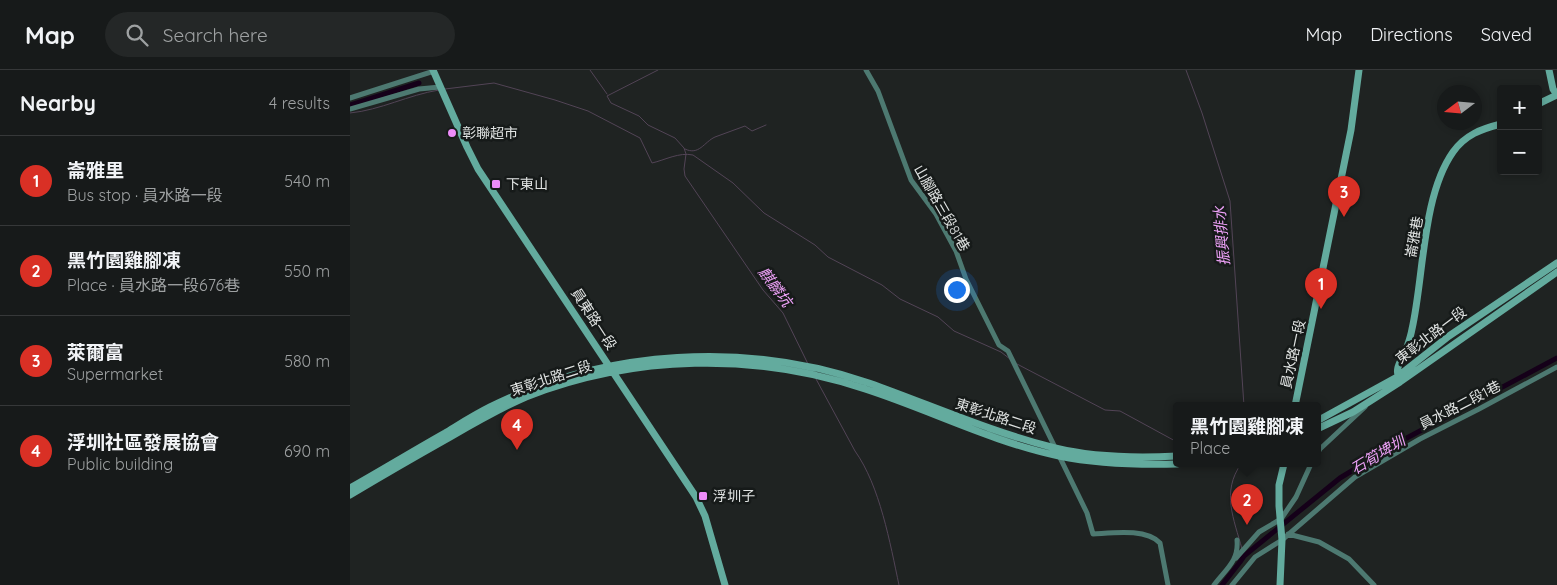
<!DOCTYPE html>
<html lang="en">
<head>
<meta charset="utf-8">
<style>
	:root { --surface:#171a1a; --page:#242727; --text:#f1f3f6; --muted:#9ea1a2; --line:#363839; --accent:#d93025 }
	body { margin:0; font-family:Quicksand,"Noto Sans TC",sans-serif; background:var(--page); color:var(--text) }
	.controls { position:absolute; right:15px; top:15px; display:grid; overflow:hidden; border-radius:5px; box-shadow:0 2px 8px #0003 }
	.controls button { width:45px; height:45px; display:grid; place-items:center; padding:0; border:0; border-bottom:1px solid var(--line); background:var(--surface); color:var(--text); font:25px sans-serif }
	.compass { position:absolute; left:1087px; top:15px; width:45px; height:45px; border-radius:50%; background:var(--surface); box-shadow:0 2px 8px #0003; rotate:254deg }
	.you { position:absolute; left:606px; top:219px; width:18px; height:18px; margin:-12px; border:4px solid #fff; border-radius:50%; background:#1a73e8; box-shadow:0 0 0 8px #1a73e833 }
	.badge { display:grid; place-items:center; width:32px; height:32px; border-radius:50%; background:var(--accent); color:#fff; font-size:16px; font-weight:700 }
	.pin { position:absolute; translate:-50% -41px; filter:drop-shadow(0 1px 2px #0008) }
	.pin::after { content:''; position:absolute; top:26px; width:18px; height:15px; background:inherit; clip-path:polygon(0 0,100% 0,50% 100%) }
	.popup { position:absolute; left:823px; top:332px; width:148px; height:65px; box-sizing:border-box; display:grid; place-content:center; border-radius:5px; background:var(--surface); filter:drop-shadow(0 1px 4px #0005); font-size:16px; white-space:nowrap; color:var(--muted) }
	.popup b { font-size:19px; color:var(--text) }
	.popup::after { content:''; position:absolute; left:50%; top:100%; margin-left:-10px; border:10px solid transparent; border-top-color:var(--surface) }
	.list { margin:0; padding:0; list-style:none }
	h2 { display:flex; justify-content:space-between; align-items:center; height:65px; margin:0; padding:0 20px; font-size:21px }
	h2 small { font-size:16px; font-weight:400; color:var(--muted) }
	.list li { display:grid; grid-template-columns:32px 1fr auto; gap:15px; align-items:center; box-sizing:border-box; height:90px; padding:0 20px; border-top:1px solid var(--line) }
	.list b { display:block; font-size:19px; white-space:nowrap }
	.list p { margin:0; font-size:16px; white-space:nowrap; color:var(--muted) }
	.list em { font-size:16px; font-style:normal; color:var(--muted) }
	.icon { flex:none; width:28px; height:28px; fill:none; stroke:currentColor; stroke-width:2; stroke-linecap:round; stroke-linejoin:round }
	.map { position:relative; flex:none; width:1207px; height:515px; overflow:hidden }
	header { display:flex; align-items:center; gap:30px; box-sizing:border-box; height:70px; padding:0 25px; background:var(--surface); border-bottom:1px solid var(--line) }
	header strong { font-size:24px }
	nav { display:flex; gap:28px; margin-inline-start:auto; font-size:18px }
	.search { width:350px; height:45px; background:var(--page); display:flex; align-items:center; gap:12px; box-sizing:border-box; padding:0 18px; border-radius:28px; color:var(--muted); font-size:19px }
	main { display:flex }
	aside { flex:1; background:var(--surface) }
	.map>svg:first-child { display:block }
</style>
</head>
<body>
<header>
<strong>Map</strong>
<div class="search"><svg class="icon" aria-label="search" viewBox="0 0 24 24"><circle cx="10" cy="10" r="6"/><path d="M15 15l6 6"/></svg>Search here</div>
<nav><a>Map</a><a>Directions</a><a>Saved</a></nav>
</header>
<main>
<aside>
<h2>Nearby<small>4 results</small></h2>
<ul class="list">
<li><span class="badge">1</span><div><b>崙雅里</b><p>Bus stop · 員水路一段</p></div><em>540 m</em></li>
<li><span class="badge">2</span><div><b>黑竹園雞腳凍</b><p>Place · 員水路一段676巷</p></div><em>550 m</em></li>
<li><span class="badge">3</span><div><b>萊爾富</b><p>Supermarket</p></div><em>580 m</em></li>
<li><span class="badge">4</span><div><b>浮圳社區發展協會</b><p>Public building</p></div><em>690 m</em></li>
</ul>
</aside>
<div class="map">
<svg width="1207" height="515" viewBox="0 0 1207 515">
	<rect width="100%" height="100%" fill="#1f2322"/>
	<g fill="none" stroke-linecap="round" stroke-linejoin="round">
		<path stroke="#524456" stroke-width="1" d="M240,0L257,24
			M308,0L257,26L261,33L289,46L298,55L325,68L334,78L336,84L334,99L335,106L413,220L433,243L458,294
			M836,0L852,43L880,131L894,336
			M95,19L144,13L205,30L238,41L290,68L302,93C315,90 329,82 343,85L383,113L414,143L465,175L478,187L532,215L550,229L588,247L604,261L651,282L660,289
			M0,43C31,40 58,25 89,20
			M335,79C349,86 354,72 365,67C375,63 385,60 395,56L402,61L416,55
			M667,294L755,340L770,341L827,372
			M466,309L505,381C530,416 540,473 549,515
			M891,394C871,422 884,449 892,479
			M911,394H926"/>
		<path stroke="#150019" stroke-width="5" d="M0,35L69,13
			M872,515L890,492L894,486L990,408L1053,370L1207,288"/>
		<path stroke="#4d7971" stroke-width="5" d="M516,0L528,21L561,110L586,144L606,181L616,209L649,275L658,281L737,443L743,464C762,463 796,458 810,473L818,515
			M0,28L84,1
			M0,39L69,19L90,17
			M967,384L970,379L1015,337
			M938,464L969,472L999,489L1024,515
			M886,488L909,462L931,449L946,427L961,394
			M864,515C876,499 889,491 887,470
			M882,515L905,487L932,470L1005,407L1070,369L1129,339L1207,297"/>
		<path stroke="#63ab9e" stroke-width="7" d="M83,0L117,77L128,99L346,427L355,446L375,515
			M1199,0L1203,19L1207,25
			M1188,34L1207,25
			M1050,312C1043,297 1052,291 1057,277C1059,271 1061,265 1062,259C1074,206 1072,126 1103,82C1115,65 1131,59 1151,54
			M945,336L1001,60L1009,0
			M967,351L1047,307L1099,266L1207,193
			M967,359L1003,342L1050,312L1207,202
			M0,418C32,400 63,381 95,363C110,354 124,345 140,337C256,279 397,271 519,313C581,335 641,362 705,378C742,387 789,388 827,386
			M0,425C32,406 63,388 95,370C121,355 148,339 176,327C283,285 406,282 515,319C580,340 642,372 709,386C748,394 788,395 827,394
			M930,515L932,470L929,436V415L934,394"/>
	</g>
	<g fill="#ed8cf9" stroke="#161a19" stroke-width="2">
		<circle cx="102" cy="63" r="5"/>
		<rect x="141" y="109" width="10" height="10" rx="2.5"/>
		<rect x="348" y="421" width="10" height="10" rx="2.5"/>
	</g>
	<g text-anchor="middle" stroke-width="5" stroke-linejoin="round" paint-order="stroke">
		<g font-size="14" fill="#e1e4e3" stroke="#161a19" text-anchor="start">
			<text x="112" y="68">彰聯超市</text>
			<text x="156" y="119">下東山</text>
			<text x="363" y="431">浮圳子</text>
		</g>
		<g font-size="14" fill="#e1e4e3" stroke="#161a19">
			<text transform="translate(592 138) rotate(60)" y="5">山腳路三段81巷</text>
			<text transform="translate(1064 167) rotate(-80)" y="5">崙雅巷</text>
			<text transform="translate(244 249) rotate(57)" y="5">員東路一段</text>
			<text transform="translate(1081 265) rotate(-37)" y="5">東彰北路一段</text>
			<text transform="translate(943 284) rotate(-78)" y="5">員水路一段</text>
			<text transform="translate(201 308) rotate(-18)" y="5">東彰北路二段</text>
			<text transform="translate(1110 335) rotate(-27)" y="5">員水路二段1巷</text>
			<text transform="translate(646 346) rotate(18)" y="5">東彰北路二段</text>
		</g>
		<g font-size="15" font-style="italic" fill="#eda1f7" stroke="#161a19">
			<text transform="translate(872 166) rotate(-95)" y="5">振興排水</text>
			<text transform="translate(425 217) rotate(53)" y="5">麒麟坑</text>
			<text transform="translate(1028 385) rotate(-31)" y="5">石筍埤圳</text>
		</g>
	</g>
</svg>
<div class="controls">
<button>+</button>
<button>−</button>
</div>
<svg class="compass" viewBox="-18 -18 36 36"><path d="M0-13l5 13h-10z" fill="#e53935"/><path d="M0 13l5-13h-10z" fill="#9ea1a2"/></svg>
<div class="you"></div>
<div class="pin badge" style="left:971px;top:239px">1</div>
<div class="pin badge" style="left:897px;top:455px">2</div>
<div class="popup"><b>黑竹園雞腳凍</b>Place</div>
<div class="pin badge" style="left:994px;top:147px">3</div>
<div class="pin badge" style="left:167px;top:380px">4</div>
</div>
</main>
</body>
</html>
